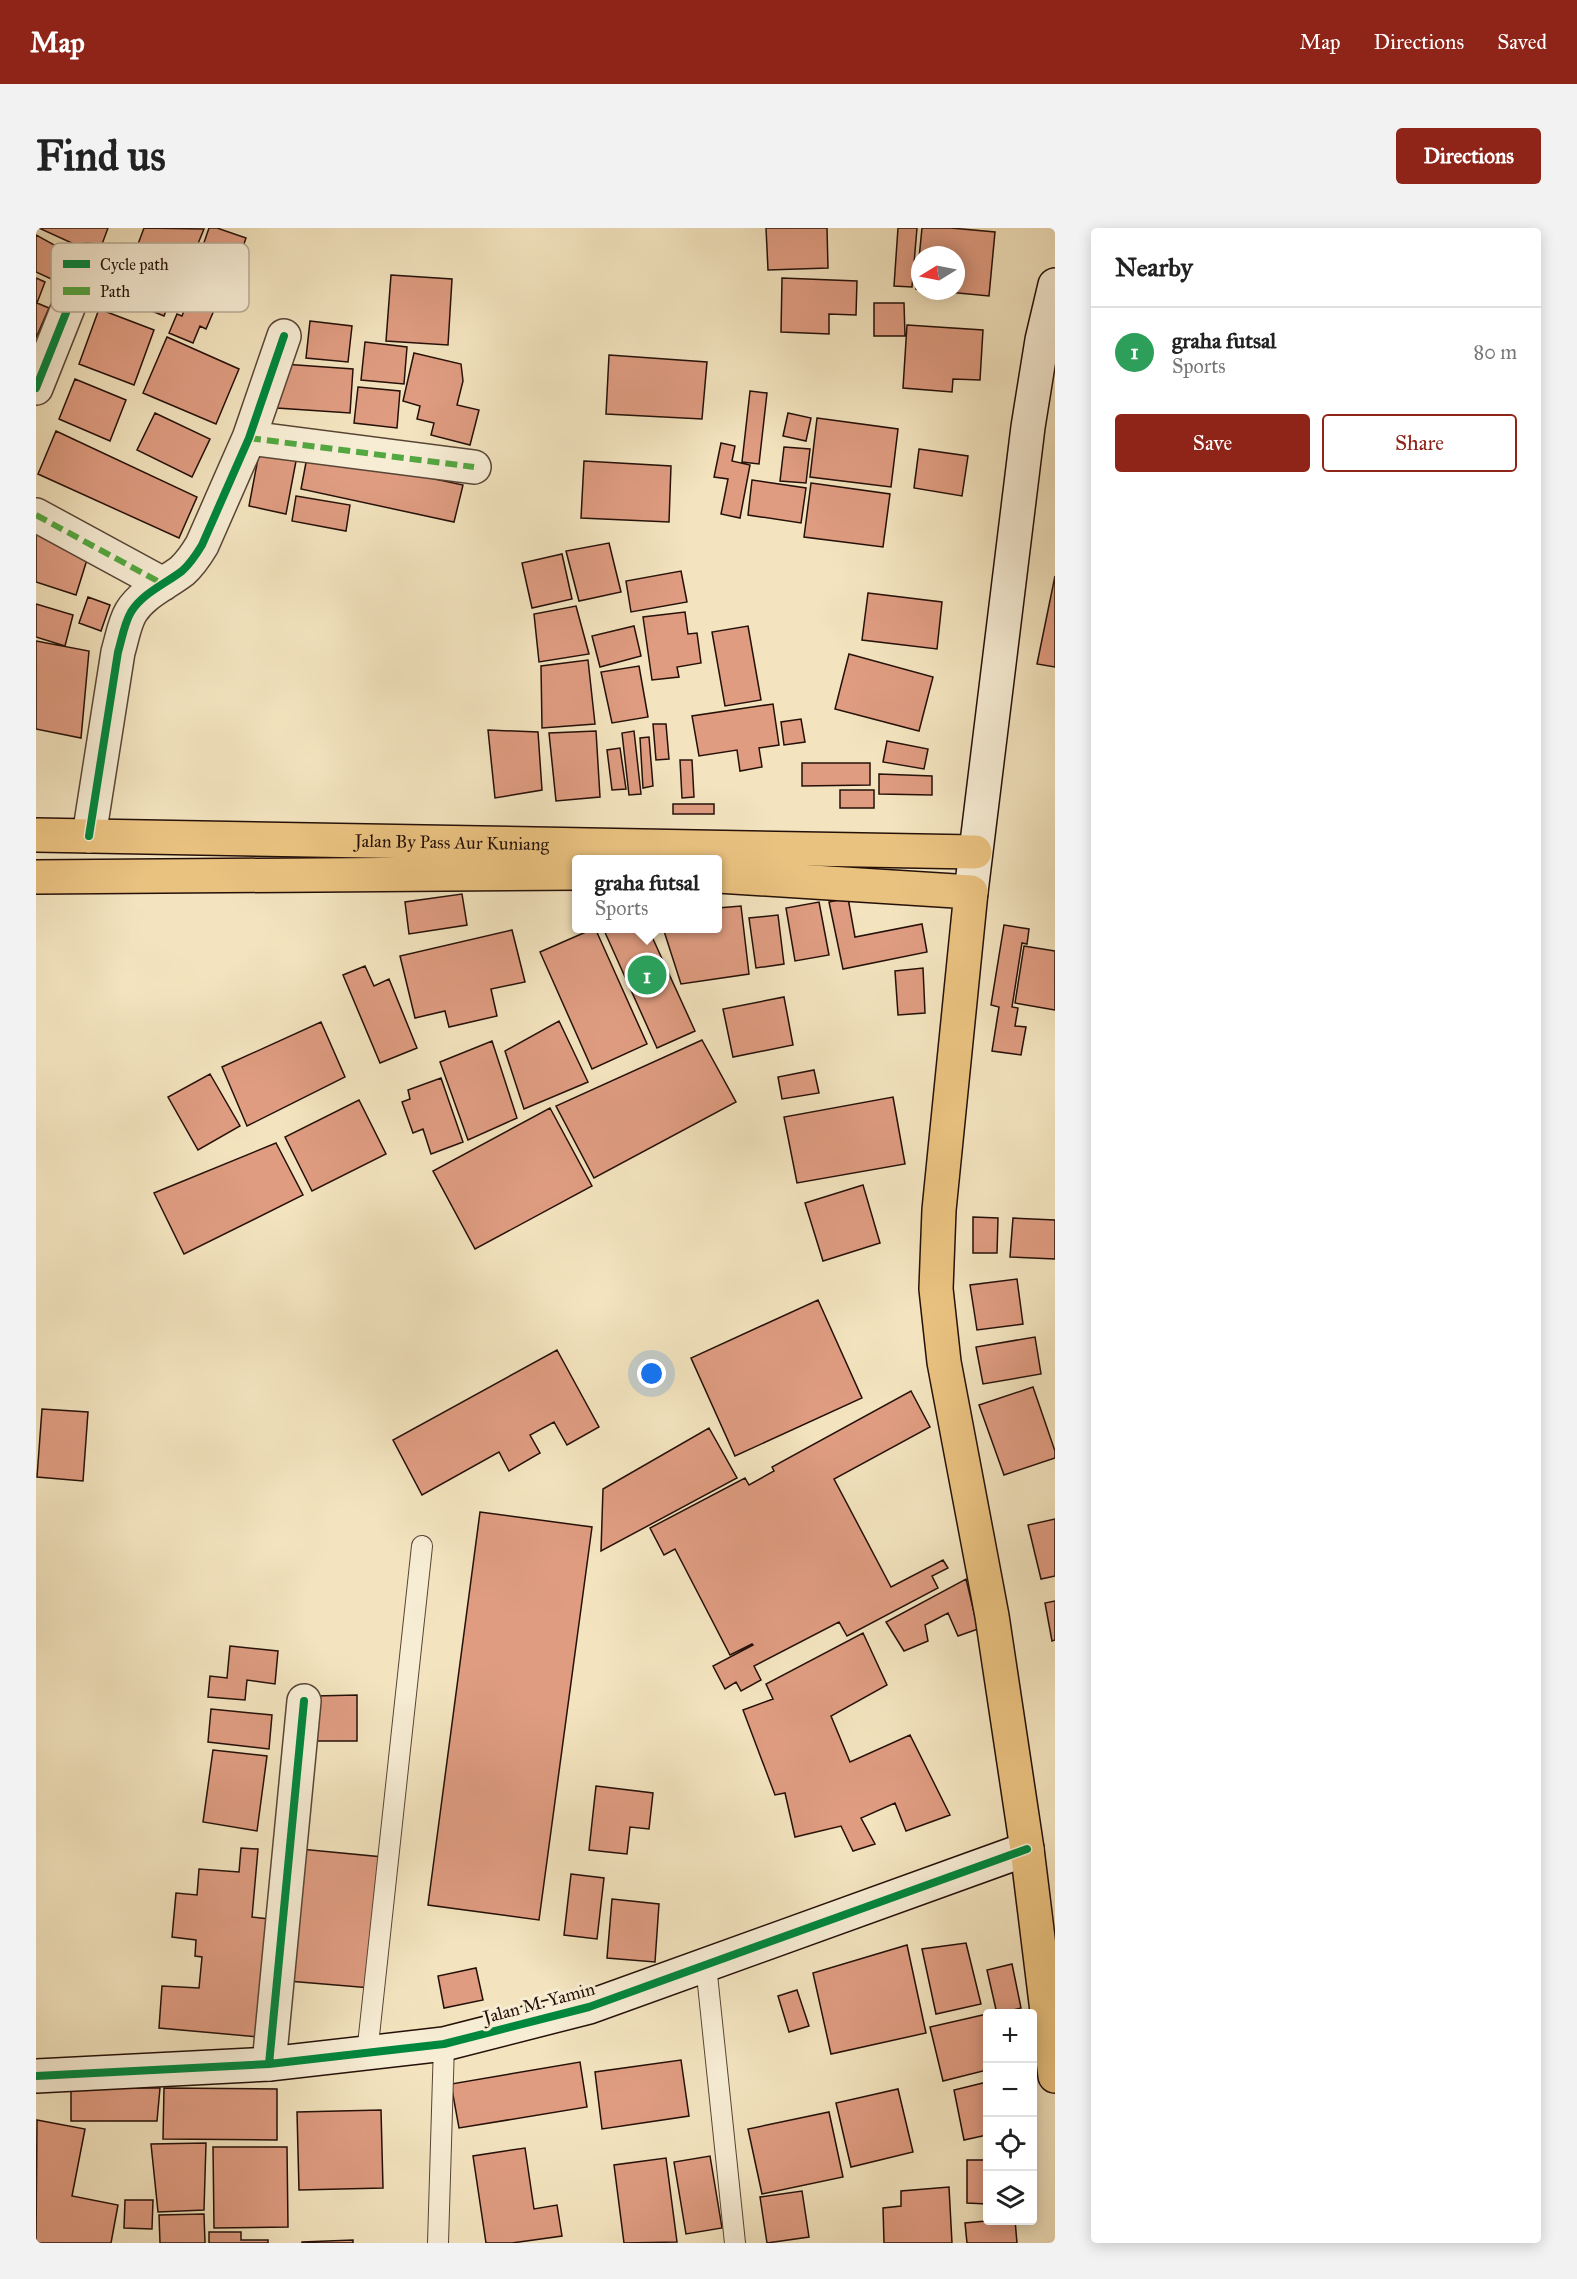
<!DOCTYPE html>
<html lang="en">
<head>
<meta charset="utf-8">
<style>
	:root { --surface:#fff; --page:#f2f2f2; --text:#222; --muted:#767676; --line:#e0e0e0; --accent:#8f2418 }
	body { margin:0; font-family:"IM FELL Great Primer",serif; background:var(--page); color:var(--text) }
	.controls { position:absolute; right:18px; bottom:18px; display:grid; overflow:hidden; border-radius:6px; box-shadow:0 3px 15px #0003 }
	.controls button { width:54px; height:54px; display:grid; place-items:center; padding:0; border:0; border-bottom:2px solid var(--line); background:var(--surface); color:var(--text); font:30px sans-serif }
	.compass { position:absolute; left:875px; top:18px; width:54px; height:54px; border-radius:50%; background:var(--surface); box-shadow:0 3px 15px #0003; rotate:260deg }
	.you { position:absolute; left:616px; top:1146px; width:21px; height:21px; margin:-15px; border:4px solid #fff; border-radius:50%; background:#1a73e8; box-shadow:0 0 0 9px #1a73e833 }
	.badge { display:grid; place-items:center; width:39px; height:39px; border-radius:50%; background:var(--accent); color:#fff; font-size:20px; font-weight:700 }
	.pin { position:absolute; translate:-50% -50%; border:3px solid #fff; box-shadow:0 2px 6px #0006 }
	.popup { position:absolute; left:536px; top:627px; width:150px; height:78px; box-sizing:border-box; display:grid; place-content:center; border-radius:6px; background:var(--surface); filter:drop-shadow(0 2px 4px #0005); font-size:20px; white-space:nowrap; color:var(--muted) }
	.popup b { font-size:22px; color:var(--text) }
	.popup::after { content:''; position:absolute; left:50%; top:100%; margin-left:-12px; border:12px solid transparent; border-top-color:var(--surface) }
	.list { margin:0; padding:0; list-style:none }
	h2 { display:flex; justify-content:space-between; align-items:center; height:78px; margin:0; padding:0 24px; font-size:26px }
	h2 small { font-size:20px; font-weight:400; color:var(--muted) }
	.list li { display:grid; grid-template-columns:39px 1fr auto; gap:18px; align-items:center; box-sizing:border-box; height:90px; padding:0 24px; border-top:2px solid var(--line) }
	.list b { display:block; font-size:22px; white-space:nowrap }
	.list p { margin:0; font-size:20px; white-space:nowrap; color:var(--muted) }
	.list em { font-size:20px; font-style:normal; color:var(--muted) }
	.actions { display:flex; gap:12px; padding:18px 24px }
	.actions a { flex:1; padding:14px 0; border:2px solid var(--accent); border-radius:6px; text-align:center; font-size:21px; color:var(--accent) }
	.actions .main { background:var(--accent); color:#fff }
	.icon { flex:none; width:33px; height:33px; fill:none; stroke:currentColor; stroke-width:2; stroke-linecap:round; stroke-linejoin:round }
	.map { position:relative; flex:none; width:1019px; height:2015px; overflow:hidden; border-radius:6px }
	header { display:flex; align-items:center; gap:36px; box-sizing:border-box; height:84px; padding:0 30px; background:var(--accent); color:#fff }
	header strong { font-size:28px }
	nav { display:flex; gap:33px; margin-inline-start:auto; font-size:21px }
	.intro { display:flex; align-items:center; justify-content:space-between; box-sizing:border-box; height:144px; padding:0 36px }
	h1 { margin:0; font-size:42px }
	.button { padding:15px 27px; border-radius:6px; background:var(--accent); color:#fff; font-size:21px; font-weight:700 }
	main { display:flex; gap:36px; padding:0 36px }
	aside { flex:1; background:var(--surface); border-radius:6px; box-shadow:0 3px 15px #0003 }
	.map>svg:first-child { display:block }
</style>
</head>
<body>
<header>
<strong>Map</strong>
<nav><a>Map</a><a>Directions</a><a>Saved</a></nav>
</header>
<div class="intro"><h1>Find us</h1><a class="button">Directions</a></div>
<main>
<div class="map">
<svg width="1019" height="2015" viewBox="0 0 1019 2015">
	<rect width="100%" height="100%" fill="#f3e4bf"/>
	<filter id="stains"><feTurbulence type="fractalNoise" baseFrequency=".00333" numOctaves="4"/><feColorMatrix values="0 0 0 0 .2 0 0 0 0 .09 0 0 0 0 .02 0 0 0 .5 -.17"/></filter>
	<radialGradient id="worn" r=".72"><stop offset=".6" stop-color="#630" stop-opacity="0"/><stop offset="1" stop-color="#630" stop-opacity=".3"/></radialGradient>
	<path fill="#df9c81" stroke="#251008" stroke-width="1.5" d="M3,0H72L62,27Z
		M108,0L168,1L150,45L99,24Z
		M173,0H181L210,10L197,48L161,35Z
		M730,0H791L792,40L732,42Z
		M862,0H881L876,59L858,58Z
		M886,0H915L959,4L953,68L901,63H920V27H884V61H880Z
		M0,7L38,28L24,55L0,44Z
		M91,28L153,52L143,79L133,75L128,88L89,72L93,61L81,56Z
		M355,47L416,51L412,117L350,113Z
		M0,50L9,54L1,75L13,80L0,110Z
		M746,50L821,53L820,87L793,86V106L745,104Z
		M159,55L185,66L170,101L164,98L157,115L133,105L141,86L146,88Z
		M838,75H868L869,108H838Z
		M63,81L118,102L98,157L43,136Z
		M274,93L316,98L312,134L270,130Z
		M871,97L947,102L944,152L917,151L916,164L867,160Z
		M131,109L203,141L180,196L107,165Z
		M329,114L371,119L368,156L325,152Z
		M378,125L425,136L427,153L421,177L443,182L434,217L395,207L398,195L381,191L384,178L367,173Z
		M573,127L671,134L666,191L570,186Z
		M247,136L317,141L314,185L241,180Z
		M39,151L90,172L74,213L23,191Z
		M322,159L364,163L361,200L318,195Z
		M714,163L731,165L723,236L706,234Z
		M119,185L174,211L156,249L101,222Z
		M752,185L775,190L770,213L747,208Z
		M781,190L862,201L855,259L774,249Z
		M20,203L161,269L143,310L2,246Z
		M685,215L699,218L696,233L714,237L704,290L685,286L692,251L678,249Z
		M748,219L774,221L770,255L744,253Z
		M883,221L932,228L926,268L878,260Z
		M272,224L427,257L418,294L265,261Z
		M223,225L260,233L250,286L213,278Z
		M548,233L635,238L633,294L545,290Z
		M716,252L770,260L765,295L712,287Z
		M775,255L854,266L847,319L768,309Z
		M260,268L314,277L310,303L256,293Z
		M0,304L54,322L40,367L0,354Z
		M573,315L585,364L543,373L530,323Z
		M526,326L536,371L496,380L486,335Z
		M645,343L651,374L595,384L590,353Z
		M1019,348V439L1001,436Z
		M832,365L906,374L901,421L826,412Z
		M52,369L74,377L65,403L43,395Z
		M0,376L37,387L29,418L0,409Z
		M540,378L553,426L503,434L498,386Z
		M649,384L652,406L661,405L665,435L641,439L643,449L616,452L607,389Z
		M598,398L605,428L564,439L556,408Z
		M712,398L725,472L689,478L676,404Z
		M0,413L53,423L45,510L0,501Z
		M813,426L897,449L883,503L799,481Z
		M552,432L559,496L506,500L505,438Z
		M603,438L612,489L576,495L565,444Z
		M737,476L743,517L723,520L726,539L704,543L701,522L663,528L656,488Z
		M765,491L769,514L748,517L745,494Z
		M617,496H630L633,531L620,532Z
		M452,502L502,504L506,562L459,570Z
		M560,503L564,569L520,573L513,505Z
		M598,503L605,566L593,567L586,505Z
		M613,509L617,558L607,560L604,510Z
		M851,513L892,521L888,541L847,534Z
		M584,520L590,561L576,562L571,522Z
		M644,532H656L658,569L646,570Z
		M766,535H834V557L766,558Z
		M843,546L896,548V567L843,566Z
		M804,562H838V580H804Z
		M637,576H678V586H637Z
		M426,666L431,697L373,706L369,674Z
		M812,670L819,709L886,696L891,724L807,741L793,674Z
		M783,674L793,727L759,733L750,680Z
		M705,678L713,746L645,756L627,700H682V680Z
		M742,687L748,736L720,740L713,690Z
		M968,697L993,701L991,716L986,715L976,779L982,780L979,798L990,799L985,827L956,823L963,779L955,777Z
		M559,700L611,816L556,841L504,724Z
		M567,700H612L659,803L621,820Z
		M476,702L489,754L455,761L461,788L413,799L409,783L379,790L364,728Z
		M988,718L1019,723V782L979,775Z
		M329,738L338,758L353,751L381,820L344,835L307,747Z
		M887,740L889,785L862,787L859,743Z
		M748,769L757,817L697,829L687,781Z
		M523,793L552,854L488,881L469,823Z
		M285,794L309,849L211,898L186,839Z
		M666,812L700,874L558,950L520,878Z
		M456,813L481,890L432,912L404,834Z
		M778,842L783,865L746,871L742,849Z
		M174,846L204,898L162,922L132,869Z
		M405,850L427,914L395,926L387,901L377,905L366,874L374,871L372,862Z
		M857,869L869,936L761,955L748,889Z
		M323,872L350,926L276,963L249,909Z
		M514,880L556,958L439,1021L397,943Z
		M240,915L267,967L148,1026L118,965Z
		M827,957L844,1015L787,1033L769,975Z
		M937,989L962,990L961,1025H937Z
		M977,990L1019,992V1031L974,1029Z
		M981,1051L987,1096L941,1102L934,1057Z
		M782,1072L826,1170L699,1228L655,1130Z
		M999,1109L1005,1146L947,1156L940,1119Z
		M521,1122L563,1199L531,1217L518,1194L494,1207L504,1225L473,1243L463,1224L386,1267L357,1212Z
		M997,1159L1019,1223V1230L968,1247L943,1177Z
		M875,1163L894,1199L798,1251L855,1359L907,1332L912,1340L896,1348L902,1360L811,1408L803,1394L718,1438L725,1452L705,1463L700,1454L689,1461L677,1438L717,1417L716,1416L694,1427L639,1321L628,1327L614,1300L709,1250L713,1257L738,1243L736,1239Z
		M6,1181L52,1184L47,1253L1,1249Z
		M673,1200L701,1250L565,1323L567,1261Z
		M444,1284L556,1299L503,1692L392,1677Z
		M1019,1291V1348L1005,1351L992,1297Z
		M930,1351L942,1401L922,1408L912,1385L889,1397L892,1413L868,1423L850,1394Z
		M1019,1373V1412L1016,1413L1009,1375Z
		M827,1405L851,1457L795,1488L814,1534L874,1507L914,1587L870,1603L859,1575L825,1590L839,1616L817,1623L805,1598L759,1609L749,1565L739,1567L707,1482L737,1471L730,1456Z
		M194,1418L242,1423L239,1456L211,1452L209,1472L172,1469L174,1448L191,1450Z
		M321,1467V1513H280L279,1468Z
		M175,1481L236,1487L233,1521L172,1514Z
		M177,1522L231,1528L221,1603L167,1594Z
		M560,1558L617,1565L613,1601L594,1599L591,1626L553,1622Z
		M205,1620L222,1621L216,1689L233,1691L223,1809L123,1800L126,1758L163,1760L166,1729L159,1728L160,1712L136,1709L140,1665L161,1667L163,1641L203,1644Z
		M264,1621L347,1629L335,1760L252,1753Z
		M535,1646L568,1650L561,1711L528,1707Z
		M576,1671L623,1676L619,1734L571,1730Z
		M930,1715L945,1776L900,1786L886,1721Z
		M871,1717L890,1805L795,1826L777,1745Z
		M976,1736L985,1780L961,1786L951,1742Z
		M440,1740L447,1772L408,1780L402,1748Z
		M761,1762L773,1798L753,1804L742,1768Z
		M951,1786V1842L907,1853L894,1799Z
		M645,1832L653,1888L566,1901L559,1844Z
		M544,1834L551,1879L423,1900L415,1856Z
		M951,1854V1907L928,1912L918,1862Z
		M35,1860H124L121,1893H35Z
		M128,1860L241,1861V1912L127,1911Z
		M862,1861L877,1924L815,1939L800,1875Z
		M345,1882L347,1960L263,1962L261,1884Z
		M793,1884L807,1949L726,1966L712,1901Z
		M1,1892L49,1901L36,1968L82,1977L75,2015H0Z
		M170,1915L168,1982L122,1984L115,1916Z
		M177,1919H251L252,1999L178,2000Z
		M489,1920L498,1981L521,1977L526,2008L476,2015H450L437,1928Z
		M674,1928L686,2000L650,2006L638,1934Z
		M630,1930L641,2014L588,2015L578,1937Z
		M931,1932H951V1976L931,1975Z
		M913,1959L916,2015H848L847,1980L865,1978V1963Z
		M766,1963L773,2009L731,2015L724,1969Z
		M89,1972H117L116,2001L88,2000Z
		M168,1986L169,2015H124L123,1987Z
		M961,1992H979L981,2015H931L929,1995Z
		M173,2004H205V2012H232V2015H173Z
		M317,2012V2015H266V2014Z"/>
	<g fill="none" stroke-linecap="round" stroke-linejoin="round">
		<defs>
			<path id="lane" d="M670,1737L699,2015
				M331,1826L386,1318
				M402,2015L408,1816"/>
			<path id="street" d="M0,160L51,32
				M213,210L438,239
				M0,287L127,356
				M53,608L82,424C86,411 88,396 95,384C107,365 129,356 146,343C155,335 160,327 166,317L213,210L248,108
				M233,1836L268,1473"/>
			<path id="secondary" d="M935,664L992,199L1006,112L1019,57
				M0,1848L233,1836L408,1816L553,1779L991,1621"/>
			<g id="highway">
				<path id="s1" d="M0,607L939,624"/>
				<path d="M682,648L935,664L903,982L900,1061L908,1134L956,1388L991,1621L1019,1848"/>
				<path d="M0,649L540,645"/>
			</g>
		</defs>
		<use href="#lane" stroke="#584536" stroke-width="22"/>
		<use href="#street" stroke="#584536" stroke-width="36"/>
		<use href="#secondary" stroke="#251008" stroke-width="36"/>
		<use href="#highway" stroke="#251008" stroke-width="36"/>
		<use href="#lane" stroke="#f7edd5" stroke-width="20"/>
		<use href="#street" stroke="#f7edd5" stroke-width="33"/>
		<use href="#secondary" stroke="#f7edd5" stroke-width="33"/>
		<use href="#highway" stroke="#eac280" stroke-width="33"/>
		<path stroke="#53a841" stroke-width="6" stroke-dasharray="12 6" stroke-linecap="butt" d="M213,210L438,239
			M0,287L127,356"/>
		<defs>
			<path id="cycleway" d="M0,160L51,32
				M53,608L82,424C86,411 88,396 95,384C107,365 129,356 146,343C155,335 160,327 166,317L213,210L248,108
				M233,1836L268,1473
				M0,1848L233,1836L408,1816L553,1779L991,1621"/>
		</defs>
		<use href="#cycleway" stroke="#f7edd5" stroke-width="11"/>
		<use href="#cycleway" stroke="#00873e" stroke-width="8"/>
	</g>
	<g text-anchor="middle" stroke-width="6" stroke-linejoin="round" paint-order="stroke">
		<g font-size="18" fill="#251008" stroke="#f7edd5">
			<text dy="6" stroke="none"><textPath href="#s1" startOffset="416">Jalan By Pass Aur Kuniang</textPath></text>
			<text transform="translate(503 1775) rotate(-15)" y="6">Jalan M. Yamin</text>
		</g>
	</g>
	<rect x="15" y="15" width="198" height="69" rx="9" fill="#f7edd5" stroke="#b8ab98" stroke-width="1.5"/>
	<rect x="27" y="32" width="27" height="8" fill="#00873e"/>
	<rect x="27" y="59" width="27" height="8" fill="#53a841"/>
	<g font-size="16" fill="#251008">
		<text x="64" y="42">Cycle path</text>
		<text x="64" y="69">Path</text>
	</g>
	<rect width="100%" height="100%" filter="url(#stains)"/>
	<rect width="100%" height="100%" fill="url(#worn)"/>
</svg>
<div class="controls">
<button>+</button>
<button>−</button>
<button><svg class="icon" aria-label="locate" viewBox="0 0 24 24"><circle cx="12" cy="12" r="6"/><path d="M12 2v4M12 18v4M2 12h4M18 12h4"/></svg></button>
<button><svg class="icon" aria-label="layers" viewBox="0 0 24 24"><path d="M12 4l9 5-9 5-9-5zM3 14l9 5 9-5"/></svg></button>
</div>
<svg class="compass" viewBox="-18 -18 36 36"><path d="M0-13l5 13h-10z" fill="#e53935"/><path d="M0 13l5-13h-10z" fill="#767676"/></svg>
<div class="you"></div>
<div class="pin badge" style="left:611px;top:747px;background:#2e9e5b">1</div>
<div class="popup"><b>graha futsal</b>Sports</div>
</div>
<aside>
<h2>Nearby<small></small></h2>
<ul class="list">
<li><span class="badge" style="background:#2e9e5b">1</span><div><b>graha futsal</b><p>Sports</p></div><em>80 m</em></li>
</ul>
<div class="actions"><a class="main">Save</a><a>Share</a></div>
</aside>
</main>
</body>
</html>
